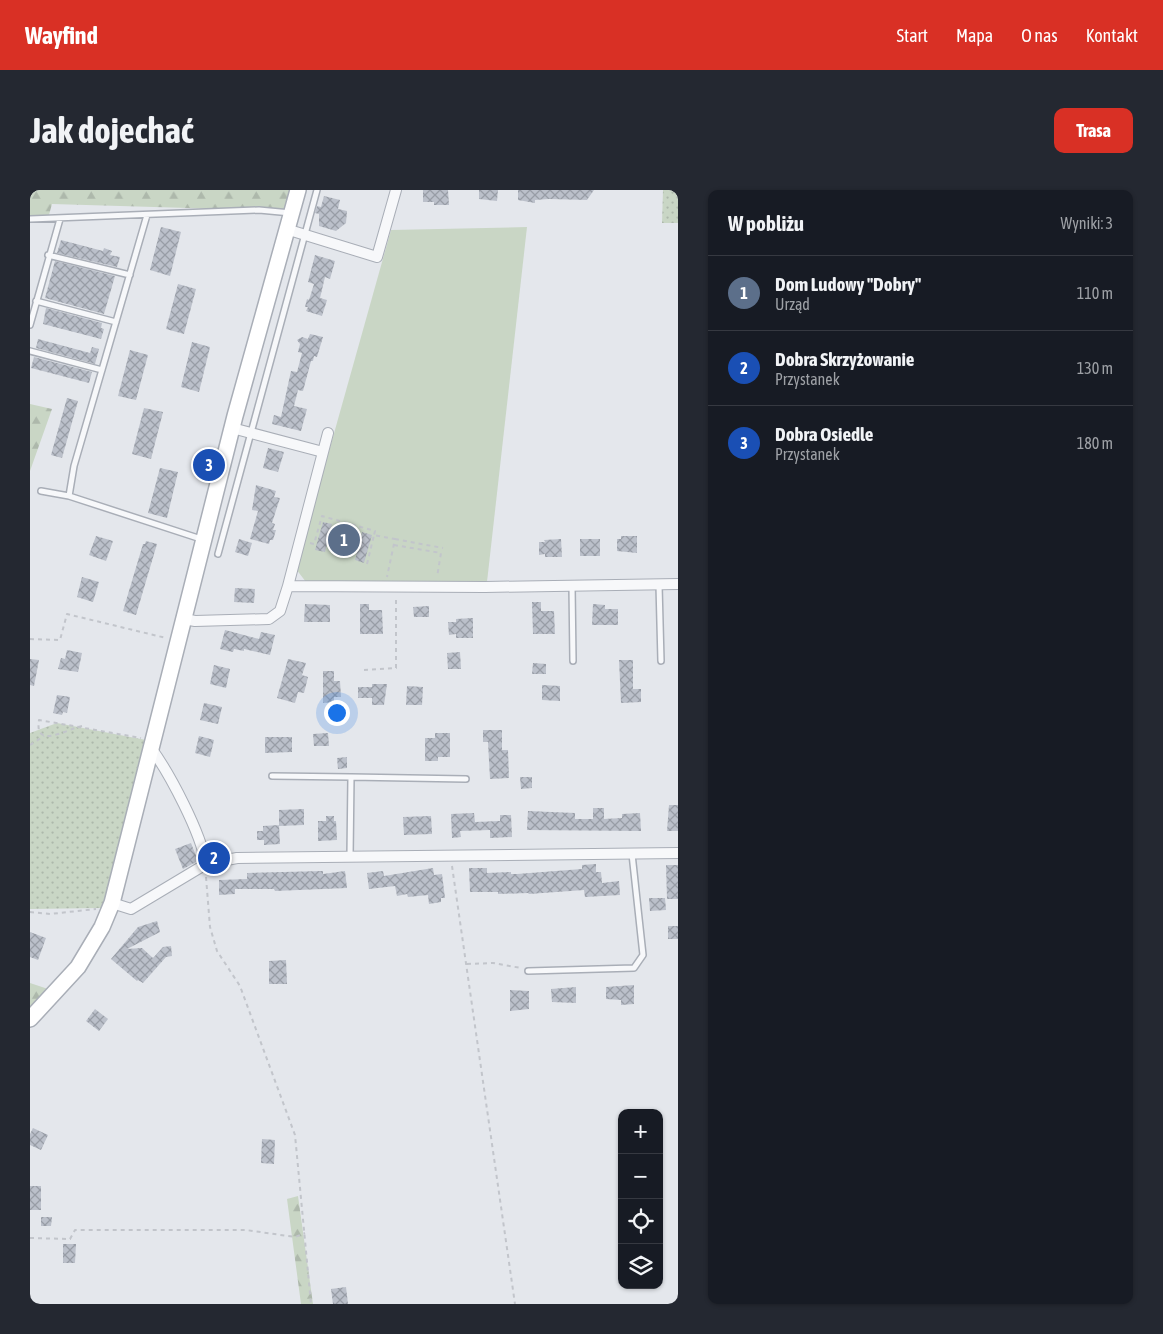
<!DOCTYPE html>
<html lang="pl">
<head>
<meta charset="utf-8">
<style>
	:root { --surface:#171b24; --page:#242831; --text:#f1f3f6; --muted:#9ea1a6; --line:#363941; --accent:#d93025 }
	body { margin:0; font-family:"Asap Condensed",sans-serif; background:var(--page); color:var(--text) }
	.controls { position:absolute; right:15px; bottom:15px; display:grid; overflow:hidden; border-radius:10px; box-shadow:0 1px 4px #0004 }
	.controls button { width:45px; height:45px; display:grid; place-items:center; padding:0; border:0; border-bottom:1px solid var(--line); background:var(--surface); color:var(--text); font:25px sans-serif }
	.you { position:absolute; left:306px; top:522px; width:18px; height:18px; margin:-12px; border:4px solid #fff; border-radius:50%; background:#1a73e8; box-shadow:0 0 0 8px #1a73e833 }
	.badge { display:grid; place-items:center; width:32px; height:32px; border-radius:50%; background:var(--accent); color:#fff; font-size:16px; font-weight:700 }
	.pin { position:absolute; translate:-50% -50%; border:2px solid #fff; box-shadow:0 1px 5px #0006 }
	.list { margin:0; padding:0; list-style:none }
	h2 { display:flex; justify-content:space-between; align-items:center; height:65px; margin:0; padding:0 20px; font-size:21px }
	h2 small { font-size:16px; font-weight:400; color:var(--muted) }
	.list li { display:grid; grid-template-columns:32px 1fr auto; gap:15px; align-items:center; box-sizing:border-box; height:75px; padding:0 20px; border-top:1px solid var(--line) }
	.list b { display:block; font-size:19px; white-space:nowrap }
	.list p { margin:0; font-size:16px; white-space:nowrap; color:var(--muted) }
	.list em { font-size:16px; font-style:normal; color:var(--muted) }
	.icon { flex:none; width:28px; height:28px; fill:none; stroke:currentColor; stroke-width:2; stroke-linecap:round; stroke-linejoin:round }
	.map { position:relative; flex:none; width:648px; height:1114px; overflow:hidden; border-radius:10px }
	header { display:flex; align-items:center; gap:30px; box-sizing:border-box; height:70px; padding:0 25px; background:var(--accent); color:#fff }
	header strong { font-size:24px }
	nav { display:flex; gap:28px; margin-inline-start:auto; font-size:18px }
	.intro { display:flex; align-items:center; justify-content:space-between; box-sizing:border-box; height:120px; padding:0 30px }
	h1 { margin:0; font-size:35px }
	.button { padding:12px 22px; border-radius:10px; background:var(--accent); color:#fff; font-size:18px; font-weight:700 }
	main { display:flex; gap:30px; padding:0 30px }
	aside { flex:1; background:var(--surface); border-radius:10px; box-shadow:0 1px 4px #0004 }
	.map>svg:first-child { display:block }
</style>
</head>
<body>
<header>
<strong>Wayfind</strong>
<nav><a>Start</a><a>Mapa</a><a>O nas</a><a>Kontakt</a></nav>
</header>
<div class="intro"><h1>Jak dojechać</h1><a class="button">Trasa</a></div>
<main>
<div class="map">
<svg width="648" height="1114" viewBox="0 0 648 1114">
	<defs>
		<pattern id="grass-dots" width="8" height="8" patternUnits="userSpaceOnUse" patternTransform="scale(1.25)"><rect width="8" height="8" fill="#c9d6c5"/><path d="M2 2h.1M6 6h.1" fill="none" stroke="#adb8ab" stroke-width="1.8" stroke-linecap="round"/></pattern>
		<pattern id="forest-firs" width="22" height="20" patternUnits="userSpaceOnUse" patternTransform="scale(1.25)"><rect width="22" height="20" fill="#c9d6c5"/><path d="M5 1l3.5 6h-7zM16 11l3.5 6h-7z" fill="#adb8ab"/></pattern>
		<pattern id="building-cross-hatch" width="8" height="8" patternUnits="userSpaceOnUse" patternTransform="scale(1.25)"><rect width="8" height="8" fill="#bbc0ca"/><path d="M0 0l8 8M0 8l8-8" fill="none" stroke="#989da6"/></pattern>
	</defs>
	<rect width="100%" height="100%" fill="#e4e7ec"/>
	<path fill="url(#grass-dots)" d="M633,0H648V33H632Z
		M27,533L116,550L72,718L0,719V543Z"/>
	<path fill="url(#forest-firs)" d="M0,0H268L262,21L22,14L17,32L0,31Z
		M0,214L22,219L0,281Z
		M0,793L24,801L0,828Z
		M268,1006L283,1114H271L257,1009Z"/>
	<path fill="#c9d6c5" d="M497,37L457,392H276L266,379L361,40Z"/>
	<path fill="url(#building-cross-hatch)" d="M393,0H418L419,15H404V12H393Z
		M449,0H468L467,11L449,9Z
		M488,0H564L557,10L519,9L505,10V13L488,10Z
		M294,6L310,10L308,19L317,21L316,33L306,41L289,36V24L285,23L287,16L291,17Z
		M131,37L151,42L140,86L120,80Z
		M31,50L73,61L74,58L82,61L80,65L90,67L87,77L27,63Z
		M285,65L305,71L300,89L295,87L290,108L297,110L292,126L276,121L278,117H275L277,109L279,110L284,94L278,92Z
		M25,71L85,86L74,124L15,108Z
		M148,94L166,99L154,144L136,139Z
		M16,118L72,133L71,138L74,139L71,149L13,134Z
		M280,144L293,147L287,167L284,166L283,171H281L273,201L268,200L264,216L277,219L271,241L242,234L244,225L251,227L261,181L267,182L272,163L268,162L270,154L267,150L272,147L278,149Z
		M8,149L60,163L62,157L69,159L65,174L6,158Z
		M162,152L180,157L169,202L151,197Z
		M100,160L118,165L106,210L88,206Z
		M4,167L62,182L59,193L1,178Z
		M37,208L48,211L32,268L21,265Z
		M114,218L133,222L121,269L102,264Z
		M238,258L254,262L248,282L233,278Z
		M130,278L148,282L137,328L118,323Z
		M226,295L246,301L244,307L250,308L242,333L245,334L243,340H246L243,350H240L239,354L220,349L228,321L222,320Z
		M293,332L302,334L301,338L331,347L332,342L342,345L334,373L325,370L327,362L297,354L295,362L285,360Z
		M66,346L83,351L76,371L59,365Z
		M591,346H607V363L587,361V349H591Z
		M209,349L222,353L218,366L205,362Z
		M531,349L532,367H515V364L509,365V352H515L514,350Z
		M550,349H570V366H550Z
		M116,351L127,354L106,425L93,421L113,354H115Z
		M52,387L69,392L63,412L47,407Z
		M205,398L225,399L224,413L204,412Z
		M502,412H511V421H524L525,444H503Z
		M275,414L300,415V432H274Z
		M330,414H339V420H352L353,444H330Z
		M563,414L575,415V419H588V435H562Z
		M399,416V427H384L383,417Z
		M443,428V448H426V444L419,445L418,432H426V429Z
		M195,440L229,449L231,442L245,445L240,465L214,459V461L204,459L203,462L190,459Z
		M37,460L52,463L48,482L28,479L31,468L35,469Z
		M430,462L431,479H418L417,463Z
		M0,469L9,470L4,496L0,495Z
		M258,469L276,473L272,485L278,487L274,503L268,502L265,513L247,508Z
		M589,470H603V499H611V512L591,513Z
		M503,473L516,474V484H502Z
		M184,475L200,479L196,498L180,494Z
		M293,481H304V491H310L311,507H304V512L293,513Z
		M342,494H357L354,515H342V508H328V497H342Z
		M512,495L530,496V511L512,510Z
		M377,496L393,497L392,515H376Z
		M27,505L40,507L37,523L33,522L32,525L23,523Z
		M174,513L192,517L188,534L170,530Z
		M453,540H472V560H478L479,588L460,589L458,552H453Z
		M298,543L299,556H284L283,544Z
		M405,543H420V567H408V571H395V548H405Z
		M169,546L184,550L180,567L165,563Z
		M235,547H262V562L235,563Z
		M317,567V578L308,579L307,568Z
		M490,587H502V598L491,599Z
		M639,615H648V641H637Z
		M563,618H574V629L592,628V624L610,623L611,641L497,640L498,621L545,623V629H563Z
		M274,619V635L249,636V620Z
		M444,623L445,632L470,631V625H481L482,647L460,648V640L430,641L431,647L422,648L421,624Z
		M296,626H304V631H306L307,650L288,651V631H296Z
		M401,626L402,644L374,645L373,627Z
		M249,635L250,654L234,655V650H227V641H233V636Z
		M161,653L168,671L153,679L145,659Z
		M566,674V682H571L572,693L589,691L590,705L555,707L554,700L499,704L498,703L468,704V702H440L439,678H457V683L481,682V684H487L552,679V675Z
		M636,675H648V709H637Z
		M403,678L404,685L412,684L415,708H411V712L399,714L398,705L378,707L377,704L367,706L365,696L339,699L337,683L353,681L354,686Z
		M293,681V684L315,681L317,698L245,701L244,699H205V704L189,705V690L217,689V683Z
		M619,708H635L636,720L620,721Z
		M127,731L130,742L97,759L112,758L123,768L133,757L141,756L142,766L136,767L113,793L108,790L107,791L81,769L108,737Z
		M638,736H648V749H638Z
		M0,742L16,748L8,770L0,767Z
		M256,770L257,794H239V771Z
		M604,795V814L591,815V810L576,809V797Z
		M546,797V813L522,812L521,799Z
		M480,800L499,801V819L480,821Z
		M65,819L78,829L69,841L56,831Z
		M3,938L18,945L11,960L0,955V944Z
		M232,949L245,950L244,974L231,973Z
		M0,996H11V1020H0Z
		M11,1027H22L21,1036H11Z
		M33,1054H46L45,1073H33Z
		M316,1097L318,1114H303L301,1099Z"/>
	<g fill="none" stroke-linecap="round" stroke-linejoin="round">
		<defs>
			<path id="service" d="M0,29L229,20L261,23
				M18,65L100,85
				M6,111L86,132
				M0,135L30,29
				M0,161L72,180
				M11,301L39,306L171,349
				M39,306L44,276L117,25
				M188,364L287,0
				M629,395L631,471
				M542,396L543,471
				M242,586L321,587
				M320,666L321,587L436,589
				M498,781L604,778L613,765L602,664"/>
			<path id="minor" d="M256,39L347,67L366,0
				M202,238L293,262
				M258,396L298,243
				M154,429L165,431L239,429L250,421L258,396L455,397L648,394
				M121,558C140,584 171,643 176,674
				M82,713L101,719L176,674L207,668L648,663"/>
			<path id="secondary" d="M0,829L48,777L72,737L82,713L205,226L268,0"/>
		</defs>
		<use href="#service" stroke="#a9aeb7" stroke-width="8"/>
		<use href="#minor" stroke="#a9aeb7" stroke-width="12"/>
		<use href="#secondary" stroke="#a9aeb7" stroke-width="18"/>
		<path stroke="#c2c5cb" stroke-width="2" stroke-dasharray="4 4" stroke-linecap="butt" d="M365,349L413,358
			M280,353L284,354L292,326L345,341L344,345
			M364,355L411,363L407,387
			M337,374L344,345L365,349L357,387
			M0,449L30,450L37,424L136,448
			M334,480L366,478V407
			M52,536C37,539 4,560 9,530L111,548
			M0,555L14,546
			M422,676L485,1114
			M176,687L180,737L187,761L210,796L265,945L281,1114
			M0,722L20,724L66,719
			M437,774L463,773L491,778
			M0,1048L40,1049L45,1040H216L265,1047L275,1043"/>
		<use href="#service" stroke="#f7f8fa" stroke-width="5"/>
		<use href="#minor" stroke="#f7f8fa" stroke-width="10"/>
		<use href="#secondary" stroke="#fff" stroke-width="15"/>
	</g>
</svg>
<div class="controls">
<button>+</button>
<button>−</button>
<button><svg class="icon" aria-label="locate" viewBox="0 0 24 24"><circle cx="12" cy="12" r="6"/><path d="M12 2v4M12 18v4M2 12h4M18 12h4"/></svg></button>
<button><svg class="icon" aria-label="layers" viewBox="0 0 24 24"><path d="M12 4l9 5-9 5-9-5zM3 14l9 5 9-5"/></svg></button>
</div>
<div class="you"></div>
<div class="pin badge" style="left:314px;top:350px;background:#5c6f8a">1</div>
<div class="pin badge" style="left:184px;top:668px;background:#1a4fb4">2</div>
<div class="pin badge" style="left:179px;top:275px;background:#1a4fb4">3</div>
</div>
<aside>
<h2>W pobliżu<small>Wyniki: 3</small></h2>
<ul class="list">
<li><span class="badge" style="background:#5c6f8a">1</span><div><b>Dom Ludowy &quot;Dobry&quot;</b><p>Urząd</p></div><em>110 m</em></li>
<li><span class="badge" style="background:#1a4fb4">2</span><div><b>Dobra Skrzyżowanie</b><p>Przystanek</p></div><em>130 m</em></li>
<li><span class="badge" style="background:#1a4fb4">3</span><div><b>Dobra Osiedle</b><p>Przystanek</p></div><em>180 m</em></li>
</ul>
</aside>
</main>
</body>
</html>
